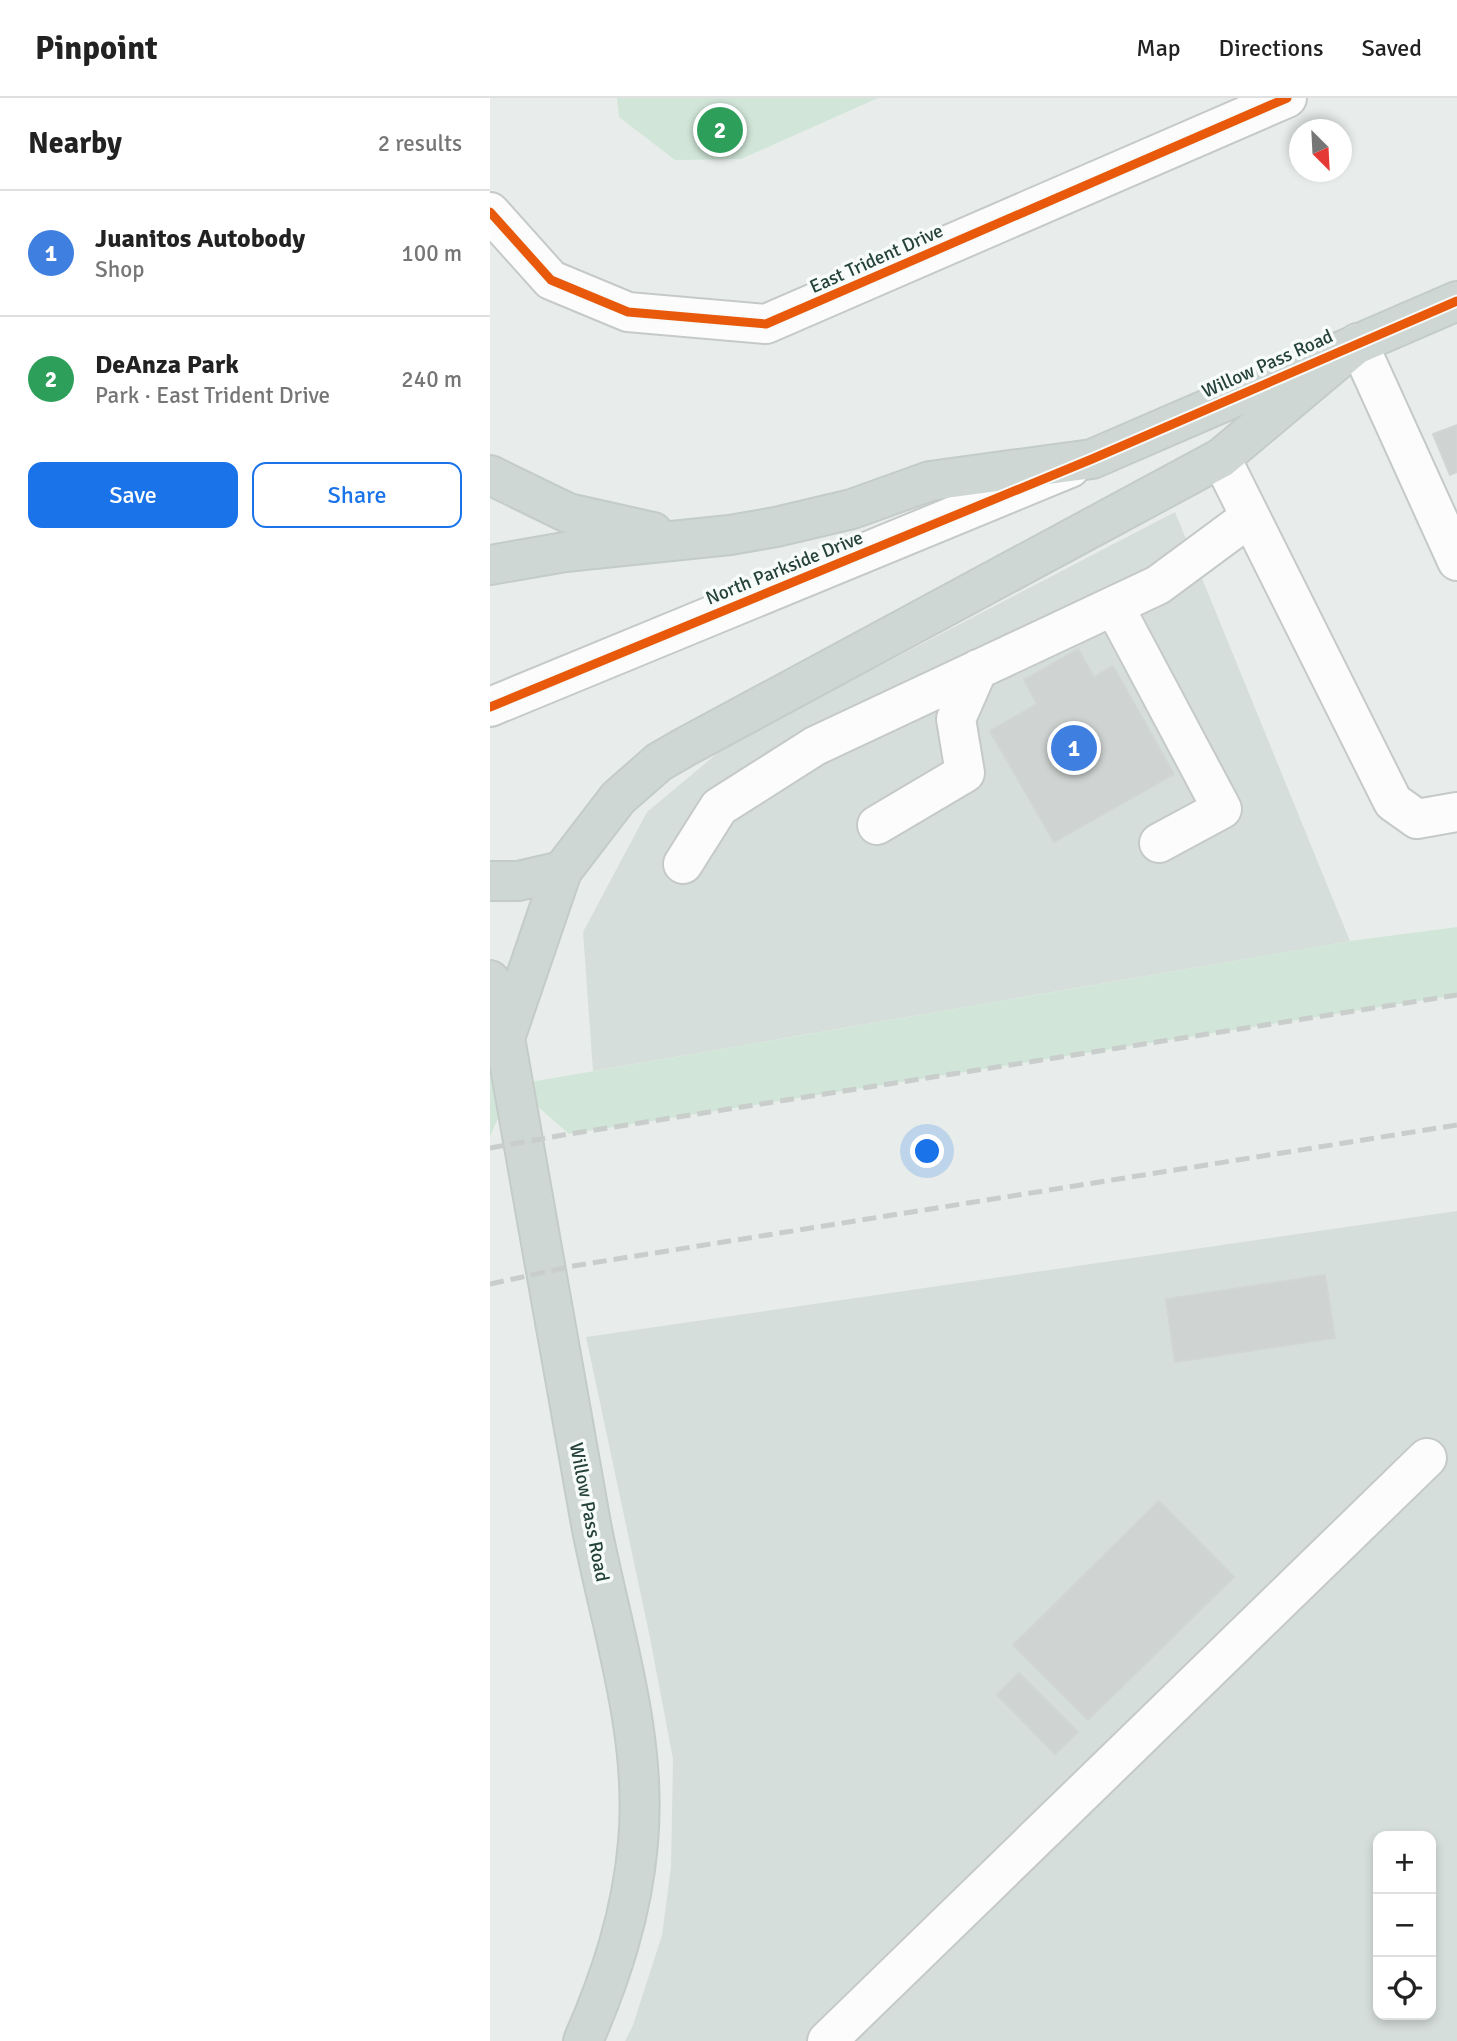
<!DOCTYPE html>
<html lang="en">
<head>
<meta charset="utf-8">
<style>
	:root { --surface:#fff; --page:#f6f6f6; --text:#222; --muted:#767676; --line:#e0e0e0; --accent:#1a73e8 }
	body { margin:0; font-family:Signika,sans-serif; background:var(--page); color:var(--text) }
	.controls { position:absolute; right:21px; bottom:21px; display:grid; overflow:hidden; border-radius:14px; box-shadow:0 4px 10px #0003 }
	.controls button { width:63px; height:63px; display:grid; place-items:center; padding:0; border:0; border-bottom:2px solid var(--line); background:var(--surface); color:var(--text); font:35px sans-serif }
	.compass { position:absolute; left:799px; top:21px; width:63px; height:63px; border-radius:50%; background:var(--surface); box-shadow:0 4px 10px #0003; rotate:156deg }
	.you { position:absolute; left:438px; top:1054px; width:24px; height:24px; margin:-18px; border:5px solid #fff; border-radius:50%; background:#1a73e8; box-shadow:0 0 0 10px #1a73e833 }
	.badge { display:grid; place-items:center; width:46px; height:46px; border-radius:50%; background:var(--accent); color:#fff; font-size:23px; font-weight:700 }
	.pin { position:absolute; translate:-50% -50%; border:4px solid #fff; box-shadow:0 2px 7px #0006 }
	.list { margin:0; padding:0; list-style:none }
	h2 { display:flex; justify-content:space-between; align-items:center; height:91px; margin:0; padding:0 28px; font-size:30px }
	h2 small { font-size:23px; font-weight:400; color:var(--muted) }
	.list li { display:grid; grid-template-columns:46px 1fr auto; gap:21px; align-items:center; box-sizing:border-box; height:126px; padding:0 28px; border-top:2px solid var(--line) }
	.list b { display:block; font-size:26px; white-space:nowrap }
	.list p { margin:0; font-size:23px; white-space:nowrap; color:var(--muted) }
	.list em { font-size:23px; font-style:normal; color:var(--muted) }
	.actions { display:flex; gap:14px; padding:21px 28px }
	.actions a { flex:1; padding:16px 0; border:2px solid var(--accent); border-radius:14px; text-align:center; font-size:24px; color:var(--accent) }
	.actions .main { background:var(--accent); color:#fff }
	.icon { flex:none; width:38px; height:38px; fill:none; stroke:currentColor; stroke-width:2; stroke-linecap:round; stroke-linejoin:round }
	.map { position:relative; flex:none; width:967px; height:1943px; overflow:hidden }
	header { display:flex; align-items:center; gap:42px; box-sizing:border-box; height:98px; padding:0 35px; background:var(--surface); border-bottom:2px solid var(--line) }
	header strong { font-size:33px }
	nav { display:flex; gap:38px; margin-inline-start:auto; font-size:24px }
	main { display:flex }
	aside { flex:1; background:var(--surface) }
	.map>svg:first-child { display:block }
</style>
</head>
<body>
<header>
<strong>Pinpoint</strong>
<nav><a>Map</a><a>Directions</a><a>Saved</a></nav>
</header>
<main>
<aside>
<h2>Nearby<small>2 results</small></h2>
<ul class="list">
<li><span class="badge" style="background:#3f7fe0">1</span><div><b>Juanitos Autobody</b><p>Shop</p></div><em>100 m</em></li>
<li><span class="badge" style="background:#2e9e5b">2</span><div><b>DeAnza Park</b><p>Park · East Trident Drive</p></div><em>240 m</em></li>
</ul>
<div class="actions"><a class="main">Save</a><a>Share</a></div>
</aside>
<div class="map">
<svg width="967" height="1943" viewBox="0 0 967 1943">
	<rect width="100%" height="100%" fill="#e8edeb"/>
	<path fill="#d6dedb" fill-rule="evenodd" d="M685,414L860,843L103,973L93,834L157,714L236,648Z
		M967,1113V1943H135L143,1927L172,1837L181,1769L183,1661L160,1540L96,1239ZM888,1738H941V1917H888Z"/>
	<path fill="#d1e6d8" d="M127,0H388L251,61L185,62L129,19Z
		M967,829V897L79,1036L23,987L0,1038V882L23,987L860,843Z"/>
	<path fill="#cfd4d2" stroke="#d1d6d4" stroke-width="2" d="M967,327V374L960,377L943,336Z
		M588,551L604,579L623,568L684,676L564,744L500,633L547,606L534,582Z
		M835,1177L845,1240L685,1264L676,1201Z
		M669,1403L744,1479L598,1622L523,1547Z
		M529,1575L588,1634L565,1656L507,1597Z"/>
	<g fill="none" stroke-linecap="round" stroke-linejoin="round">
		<defs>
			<path id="minor" d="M0,114L61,182L138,214L276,226L797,0
				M868,245L967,463
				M731,360L903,704L927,721L967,714
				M624,508L732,711L669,745
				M0,609L580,370
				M387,727L475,675L466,621L488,571
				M193,766L229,709L325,648L668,487L760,419
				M337,1943L937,1360"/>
			<path id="major" d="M0,377L78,415L163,434
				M0,467L75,454L240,437L286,429L362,411L440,383L602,361L967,203
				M0,783H28L72,773
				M0,882L15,940C44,1102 71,1264 101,1426C121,1530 158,1637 148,1745C142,1815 121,1879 93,1943
				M15,940L72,773L128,700L169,664L195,649L731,360L868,245"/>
		</defs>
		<use href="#minor" stroke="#c5cac8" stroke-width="42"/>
		<use href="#major" stroke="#c3ccc9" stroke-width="42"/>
		<use href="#minor" stroke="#fcfcfc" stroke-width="38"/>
		<use href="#major" stroke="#cfd7d5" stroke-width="38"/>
		<path stroke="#c9cdcc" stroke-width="5" stroke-dasharray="14 7" stroke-linecap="butt" d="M0,1050L79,1036L967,897
			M0,1186L83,1168L967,1027"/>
		<defs>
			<path id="cycleway" d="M0,114L61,182L138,214L276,226L797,0
				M0,609L602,361L967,203"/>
		</defs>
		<use href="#cycleway" stroke="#f7fbf9" stroke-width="13"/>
		<use href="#cycleway" stroke="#e8590c" stroke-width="9"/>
	</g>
	<g text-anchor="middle" stroke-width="7" stroke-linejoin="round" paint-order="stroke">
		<g font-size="19" fill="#24423a" stroke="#f7fbf9">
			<text transform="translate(386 160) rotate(-24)" y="7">East Trident Drive</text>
			<text transform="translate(777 265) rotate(-24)" y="7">Willow Pass Road</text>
			<text transform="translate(294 469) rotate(-22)" y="7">North Parkside Drive</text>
			<text transform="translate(100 1414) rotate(79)" y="7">Willow Pass Road</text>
		</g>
	</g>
</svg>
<div class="controls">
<button>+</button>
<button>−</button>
<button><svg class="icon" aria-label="locate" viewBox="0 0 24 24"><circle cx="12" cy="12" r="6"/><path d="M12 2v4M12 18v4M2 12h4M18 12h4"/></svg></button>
</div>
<svg class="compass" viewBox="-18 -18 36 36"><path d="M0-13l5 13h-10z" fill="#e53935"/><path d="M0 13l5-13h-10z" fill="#767676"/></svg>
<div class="you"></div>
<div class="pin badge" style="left:584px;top:650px;background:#3f7fe0">1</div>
<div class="pin badge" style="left:230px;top:32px;background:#2e9e5b">2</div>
</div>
</main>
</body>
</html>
